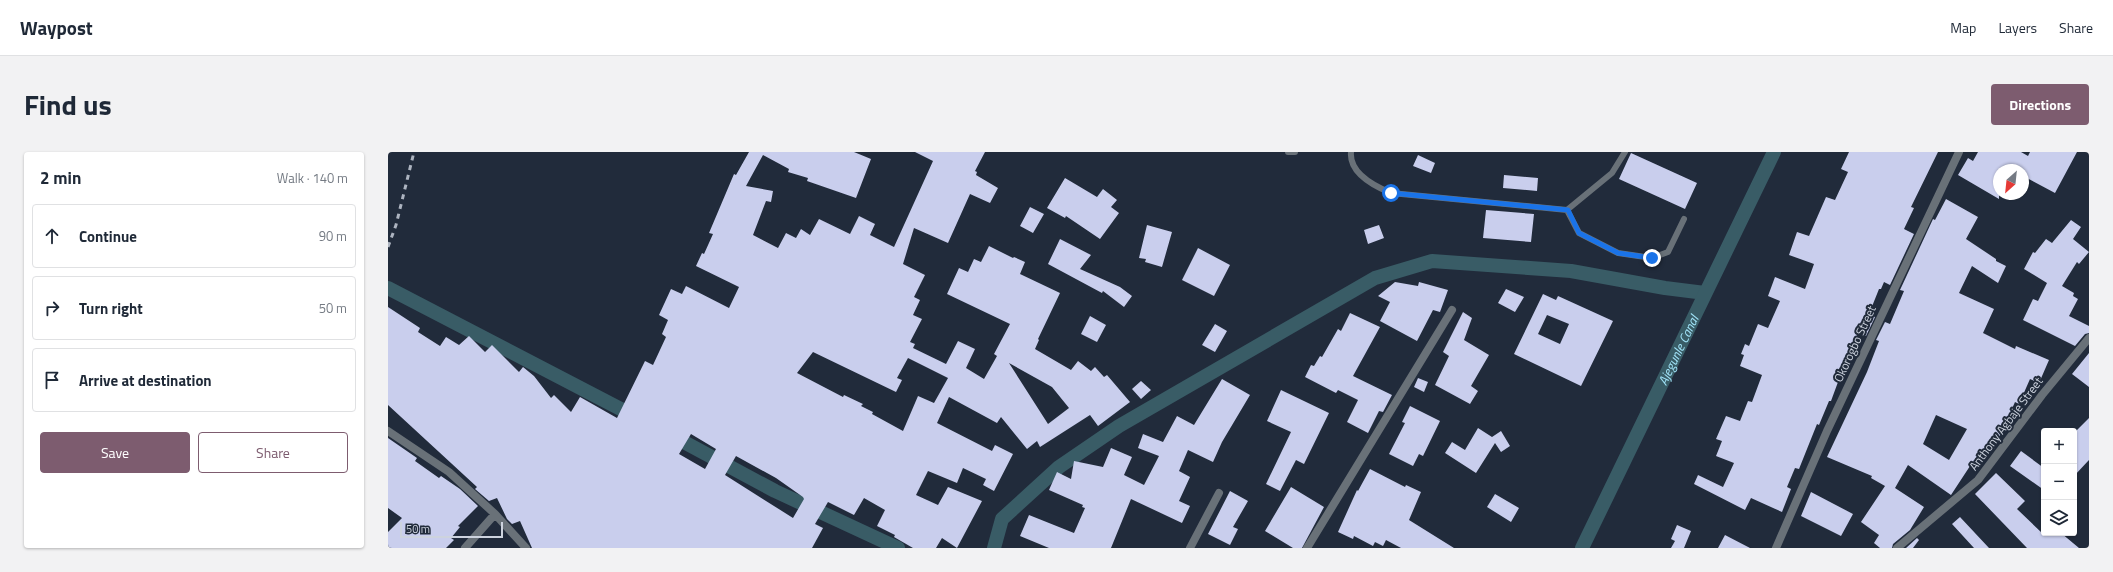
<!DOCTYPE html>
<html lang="en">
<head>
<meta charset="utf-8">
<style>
	:root { --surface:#fff; --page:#f2f2f3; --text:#1f2937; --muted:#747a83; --line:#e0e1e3; --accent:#7d5c6f }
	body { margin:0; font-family:"Titillium Web",sans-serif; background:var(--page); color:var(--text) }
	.controls { position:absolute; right:12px; bottom:12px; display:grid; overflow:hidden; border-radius:4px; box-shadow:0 1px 3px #0004 }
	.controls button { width:36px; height:36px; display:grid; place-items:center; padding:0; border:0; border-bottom:1px solid var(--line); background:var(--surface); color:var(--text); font:20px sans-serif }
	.compass { position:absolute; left:1605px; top:12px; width:36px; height:36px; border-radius:50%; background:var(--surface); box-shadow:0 1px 3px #0004; rotate:207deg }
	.scale { position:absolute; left:12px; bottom:10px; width:103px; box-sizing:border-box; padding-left:4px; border:2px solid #cdd3de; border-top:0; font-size:11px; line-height:14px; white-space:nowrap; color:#cdd3de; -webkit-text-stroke:3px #212b3b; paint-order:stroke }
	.stop { position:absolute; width:12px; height:12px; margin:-9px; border:3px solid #1a73e8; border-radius:50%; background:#fff }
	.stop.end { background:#1a73e8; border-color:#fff; box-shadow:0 1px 4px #0008 }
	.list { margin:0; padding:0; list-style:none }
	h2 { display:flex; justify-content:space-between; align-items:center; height:52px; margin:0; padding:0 16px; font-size:17px }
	h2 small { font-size:13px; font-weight:400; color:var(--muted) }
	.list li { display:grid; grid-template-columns:26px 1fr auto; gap:12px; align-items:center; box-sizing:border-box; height:64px; margin:0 8px 8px; padding:0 8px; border:1px solid var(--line); border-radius:4px }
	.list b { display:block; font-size:15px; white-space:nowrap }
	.list em { font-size:13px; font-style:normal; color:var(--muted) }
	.actions { display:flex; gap:8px; padding:12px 16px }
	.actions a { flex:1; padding:9px 0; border:1px solid var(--accent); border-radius:4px; text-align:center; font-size:14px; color:var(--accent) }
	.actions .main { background:var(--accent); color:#fff }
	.icon { flex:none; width:22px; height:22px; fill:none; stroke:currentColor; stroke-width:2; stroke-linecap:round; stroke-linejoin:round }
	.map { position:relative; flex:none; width:1701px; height:396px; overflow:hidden; border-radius:4px }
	header { display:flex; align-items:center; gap:24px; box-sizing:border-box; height:56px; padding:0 20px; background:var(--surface); border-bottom:1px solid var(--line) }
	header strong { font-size:19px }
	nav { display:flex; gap:22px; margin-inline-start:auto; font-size:14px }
	.intro { display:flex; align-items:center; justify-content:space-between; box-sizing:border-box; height:96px; padding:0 24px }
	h1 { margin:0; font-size:28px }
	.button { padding:10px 18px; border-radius:4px; background:var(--accent); color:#fff; font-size:14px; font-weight:700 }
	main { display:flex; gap:24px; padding:0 24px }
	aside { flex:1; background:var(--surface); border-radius:4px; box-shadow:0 1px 3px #0004 }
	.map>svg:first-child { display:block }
</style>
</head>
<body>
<header>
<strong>Waypost</strong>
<nav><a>Map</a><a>Layers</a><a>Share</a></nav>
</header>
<div class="intro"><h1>Find us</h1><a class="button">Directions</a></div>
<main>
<aside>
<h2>2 min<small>Walk · 140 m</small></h2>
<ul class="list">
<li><svg class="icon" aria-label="ahead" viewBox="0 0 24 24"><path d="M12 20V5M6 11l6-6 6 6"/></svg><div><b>Continue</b></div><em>90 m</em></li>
<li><svg class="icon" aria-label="right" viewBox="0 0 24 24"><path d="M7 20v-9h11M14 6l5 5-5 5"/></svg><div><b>Turn right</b></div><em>50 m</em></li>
<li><svg class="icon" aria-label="arrive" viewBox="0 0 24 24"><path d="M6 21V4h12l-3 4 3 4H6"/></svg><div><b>Arrive at destination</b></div></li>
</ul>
<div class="actions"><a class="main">Save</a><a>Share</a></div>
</aside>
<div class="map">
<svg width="1701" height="396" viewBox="0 0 1701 396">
	<rect width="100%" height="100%" fill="#212b3b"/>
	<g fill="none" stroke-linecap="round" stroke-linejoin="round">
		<g stroke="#395c66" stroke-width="14">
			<path d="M0,136L250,266"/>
			<path d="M281,282L387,339L510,396"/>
			<path d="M606,396L614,367L671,315L731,274L987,126L1044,109L1183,119L1277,136L1317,141"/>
			<path id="s1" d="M1194,396L1386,0"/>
		</g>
	</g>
	<path fill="#c9ceed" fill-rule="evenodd" d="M361,0H466L483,7L468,46L419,29L420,26L400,20L401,17L375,3L358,34L385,39L383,50L378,49L365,83L390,96L398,81L408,86L413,77L422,83L431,67L462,82L471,64L487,72L482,83L506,95L545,9L527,0H597L587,19L589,20L588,23L610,36L602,51L582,42L560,91L526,76L515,112L537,123L526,145L532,148L525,163L534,167L522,190L527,192L525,196L558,212L570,189L587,197L578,216L596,227L609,204L606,202L622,172L559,142L571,116L580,120L586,107L593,110L601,94L625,106L626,105L637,110L632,122L672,141L650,187L651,188L647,197L683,218L690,209L703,219L707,215L716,225L719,223L742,250L710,274L702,263L652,295L649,289L639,297L613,265L609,271L561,245L549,271L604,299L607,293L625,302L606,339L595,333L598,327L575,316L569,331L540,319L528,343L550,353L560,335L594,349L569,396L554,386L548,396H525L506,385L507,383L489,374L497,358L476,346L466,363L440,350L427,372L435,376L424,396H144L132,369L124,372L119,367L109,346L101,349L87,337L89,335L0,253V155L32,176L30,180L52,194L58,185L71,193L81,184L97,200L104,193L131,220L135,215L146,224L163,246L166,243L183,260L192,245L229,266L257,209L265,213L278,185L274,182L280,168L271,163L283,137L294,142L298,134L341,156L351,135L308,114L314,101L316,102L325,82L321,81L346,22L348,23ZM425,200L508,240L514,228L509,226L520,206L560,226L546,251L530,244L515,279L484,262L485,260L473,254L475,252L456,243L455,245L409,221ZM621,211L664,235L681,256L660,272ZM303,282L328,297L317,317L291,302ZM348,304L388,326L415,345L416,347L405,366L337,323Z
		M1461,0H1550L1523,55L1526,56L1516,77L1526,82L1502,133L1496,130L1493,137H1491L1481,162L1487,165L1478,184L1470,181L1461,204H1459L1448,229L1450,230L1443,249H1441L1431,273L1429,272L1411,317L1407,316L1399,335L1403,337L1394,360L1363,346L1357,358L1306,332L1310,323L1335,335L1346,311L1328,304L1334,289L1328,287L1338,264L1352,269L1360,249L1364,250L1374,223L1352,214L1356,203L1353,202L1357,192L1361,194L1370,172L1380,176L1392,149L1380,144L1387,125L1417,137L1426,112L1401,103L1409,80L1421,84L1438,45L1447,48L1460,20L1453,17Z
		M1590,0H1633L1640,4L1642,0H1689L1667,41L1635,24V18H1611V47L1570,23L1580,6L1585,9Z
		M1243,1L1309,31L1297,57L1231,27Z
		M1030,3L1047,11L1043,21L1025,14Z
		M1116,23L1150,26L1149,39L1115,36Z
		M677,26L709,45L715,37L729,48L723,55L731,61L712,87L678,64L677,66L659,56Z
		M1558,47L1590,65L1578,87L1608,107V109L1618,114L1610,131L1584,114L1571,141L1606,157L1595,181L1627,197L1628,194L1661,208L1651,231L1642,227L1631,252L1627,250L1606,297L1600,293L1587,316L1582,314L1563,343L1520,313L1507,336L1536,355L1522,378L1505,392L1504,396H1492L1486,391L1491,383L1473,370L1497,334L1483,326L1484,324L1439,305L1479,220L1491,189L1488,188L1497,170L1502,172L1516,139L1512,138L1545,67L1547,68ZM1548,263L1579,277L1561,308L1535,292Z
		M642,55L656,62L645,81L632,74Z
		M1098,58L1146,62L1143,90L1095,86Z
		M1683,68L1693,75L1685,87L1701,100L1691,112L1689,110L1674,134L1686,141L1685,144L1690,147L1681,164L1701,174V181L1697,182L1687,194L1635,168L1645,147L1650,149L1659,131L1636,117L1645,100L1647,101L1658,87L1664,91Z
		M759,73L784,80L774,115L757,110L758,107L751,106Z
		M991,73L996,86L980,92L976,78Z
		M672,87L703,103L692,117L732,135L744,144L736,155L715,139L714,141L660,112Z
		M810,96L842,113L826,144L794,128Z
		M1007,130L1030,134L1031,130L1060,138L1052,160L1045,158L1029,189L992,169L1002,150L990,144Z
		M1118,137L1136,145L1127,160L1110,151Z
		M1155,142L1168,148L1170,144L1225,169L1193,234L1126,202ZM1159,163L1181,172L1172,192L1150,182Z
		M1075,160L1084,166L1076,188L1101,203L1083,234L1090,239L1082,252L1047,233L1061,204L1055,200Z
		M962,161L992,175L965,224L1004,243L995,260L991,259L980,281L959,270L970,248L950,238L948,241L917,225L923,213L926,214L932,204L934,205L950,177L953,179Z
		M702,164L718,173L709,190L693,182Z
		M827,172L839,179L827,200L814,193Z
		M1701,201V235L1684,222Z
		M1030,226L1040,230L1036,240L1026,235Z
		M834,227L862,243L834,290L825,310L800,298L791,319L802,325L791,349L802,354L794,371L743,347L723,396H661L632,384L641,363L686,381L697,356L694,355L695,353L661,338L669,320L683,327L686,309L715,315L723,296L744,305L736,323L756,333L771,304L750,296L755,282L775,290L789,264L806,273Z
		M753,229L763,238L753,247L744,237Z
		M893,238L941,261L916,312L908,308L892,339L878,332L903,280L879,269Z
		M1022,254L1052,269L1035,304L1031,302L1025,314L1001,302L1017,271L1014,270Z
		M1701,266V308L1686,324V281Z
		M1090,276L1104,285L1113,279L1122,294L1113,300L1107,291L1088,321L1057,301L1064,290L1077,298Z
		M0,286L29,306L27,309L51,326L53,324L72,337L90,354L70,374L72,375L63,386L66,388L58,396H0V380L14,366L0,356Z
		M1633,299L1656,316V338L1622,314Z
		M982,317L1017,335L1018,333L1033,340L1021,368L1066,396H1013L998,388L995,394L987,390L985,394L966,384L965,387L950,380L969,338L970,339Z
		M1608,321L1637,349L1629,357L1654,381H1673L1691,396H1639L1587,342Z
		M903,335L936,355L914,396H905L877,379Z
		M842,339L860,349L845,375L850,377L842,393L820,382Z
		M1423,340L1465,362L1453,384L1413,364Z
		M1107,342L1131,356L1123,370L1099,355Z
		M1572,365L1601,396H1586L1564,372Z
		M1289,373L1303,379L1296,396H1283L1287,389L1283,387Z
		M1337,383L1362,396H1330Z
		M1529,386L1531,388L1525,396H1518Z"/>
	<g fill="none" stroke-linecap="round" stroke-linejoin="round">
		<path stroke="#697178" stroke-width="6" d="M900,0H907
			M963,0C961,21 986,34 1003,41L1179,58L1224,21L1237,0
			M1179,58L1191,81L1230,101L1264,106L1280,100L1296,67"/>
		<path stroke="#697178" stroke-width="8" d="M0,279L61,320L107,362L138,396
			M77,396L107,362
			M802,396L831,341
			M919,396L1064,158
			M1388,396L1439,279L1571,0
			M1509,396L1590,328L1654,243L1701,186"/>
		<path stroke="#adb4c0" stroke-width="3" stroke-dasharray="5 5" stroke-linecap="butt" d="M0,95L8,73L26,0"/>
	</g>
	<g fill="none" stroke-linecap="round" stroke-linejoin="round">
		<path stroke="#1a73e8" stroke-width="5" d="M1003,41L1180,58L1191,81L1230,101L1264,106"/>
	</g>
	<g text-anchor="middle" stroke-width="4" stroke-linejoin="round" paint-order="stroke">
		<g font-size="12" fill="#cdd3de" stroke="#212b3b">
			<text transform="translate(1467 192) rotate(-65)" y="4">Okorogbo Street</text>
			<text transform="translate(1618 272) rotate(-53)" y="4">Anthony Agbaje Street</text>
		</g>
		<g font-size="13" font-style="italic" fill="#a1e4f9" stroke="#212b3b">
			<text dy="5" stroke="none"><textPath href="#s1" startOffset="220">Ajegunle Canal</textPath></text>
		</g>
	</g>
</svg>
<div class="controls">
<button>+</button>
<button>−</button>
<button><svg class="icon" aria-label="layers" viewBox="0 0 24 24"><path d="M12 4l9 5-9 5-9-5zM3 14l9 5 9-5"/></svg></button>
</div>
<svg class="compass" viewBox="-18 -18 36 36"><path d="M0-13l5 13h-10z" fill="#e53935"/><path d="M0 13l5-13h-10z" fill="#747a83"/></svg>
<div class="scale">50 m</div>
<div class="stop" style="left:1003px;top:41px"></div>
<div class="stop end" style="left:1264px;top:106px"></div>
</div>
</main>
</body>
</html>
